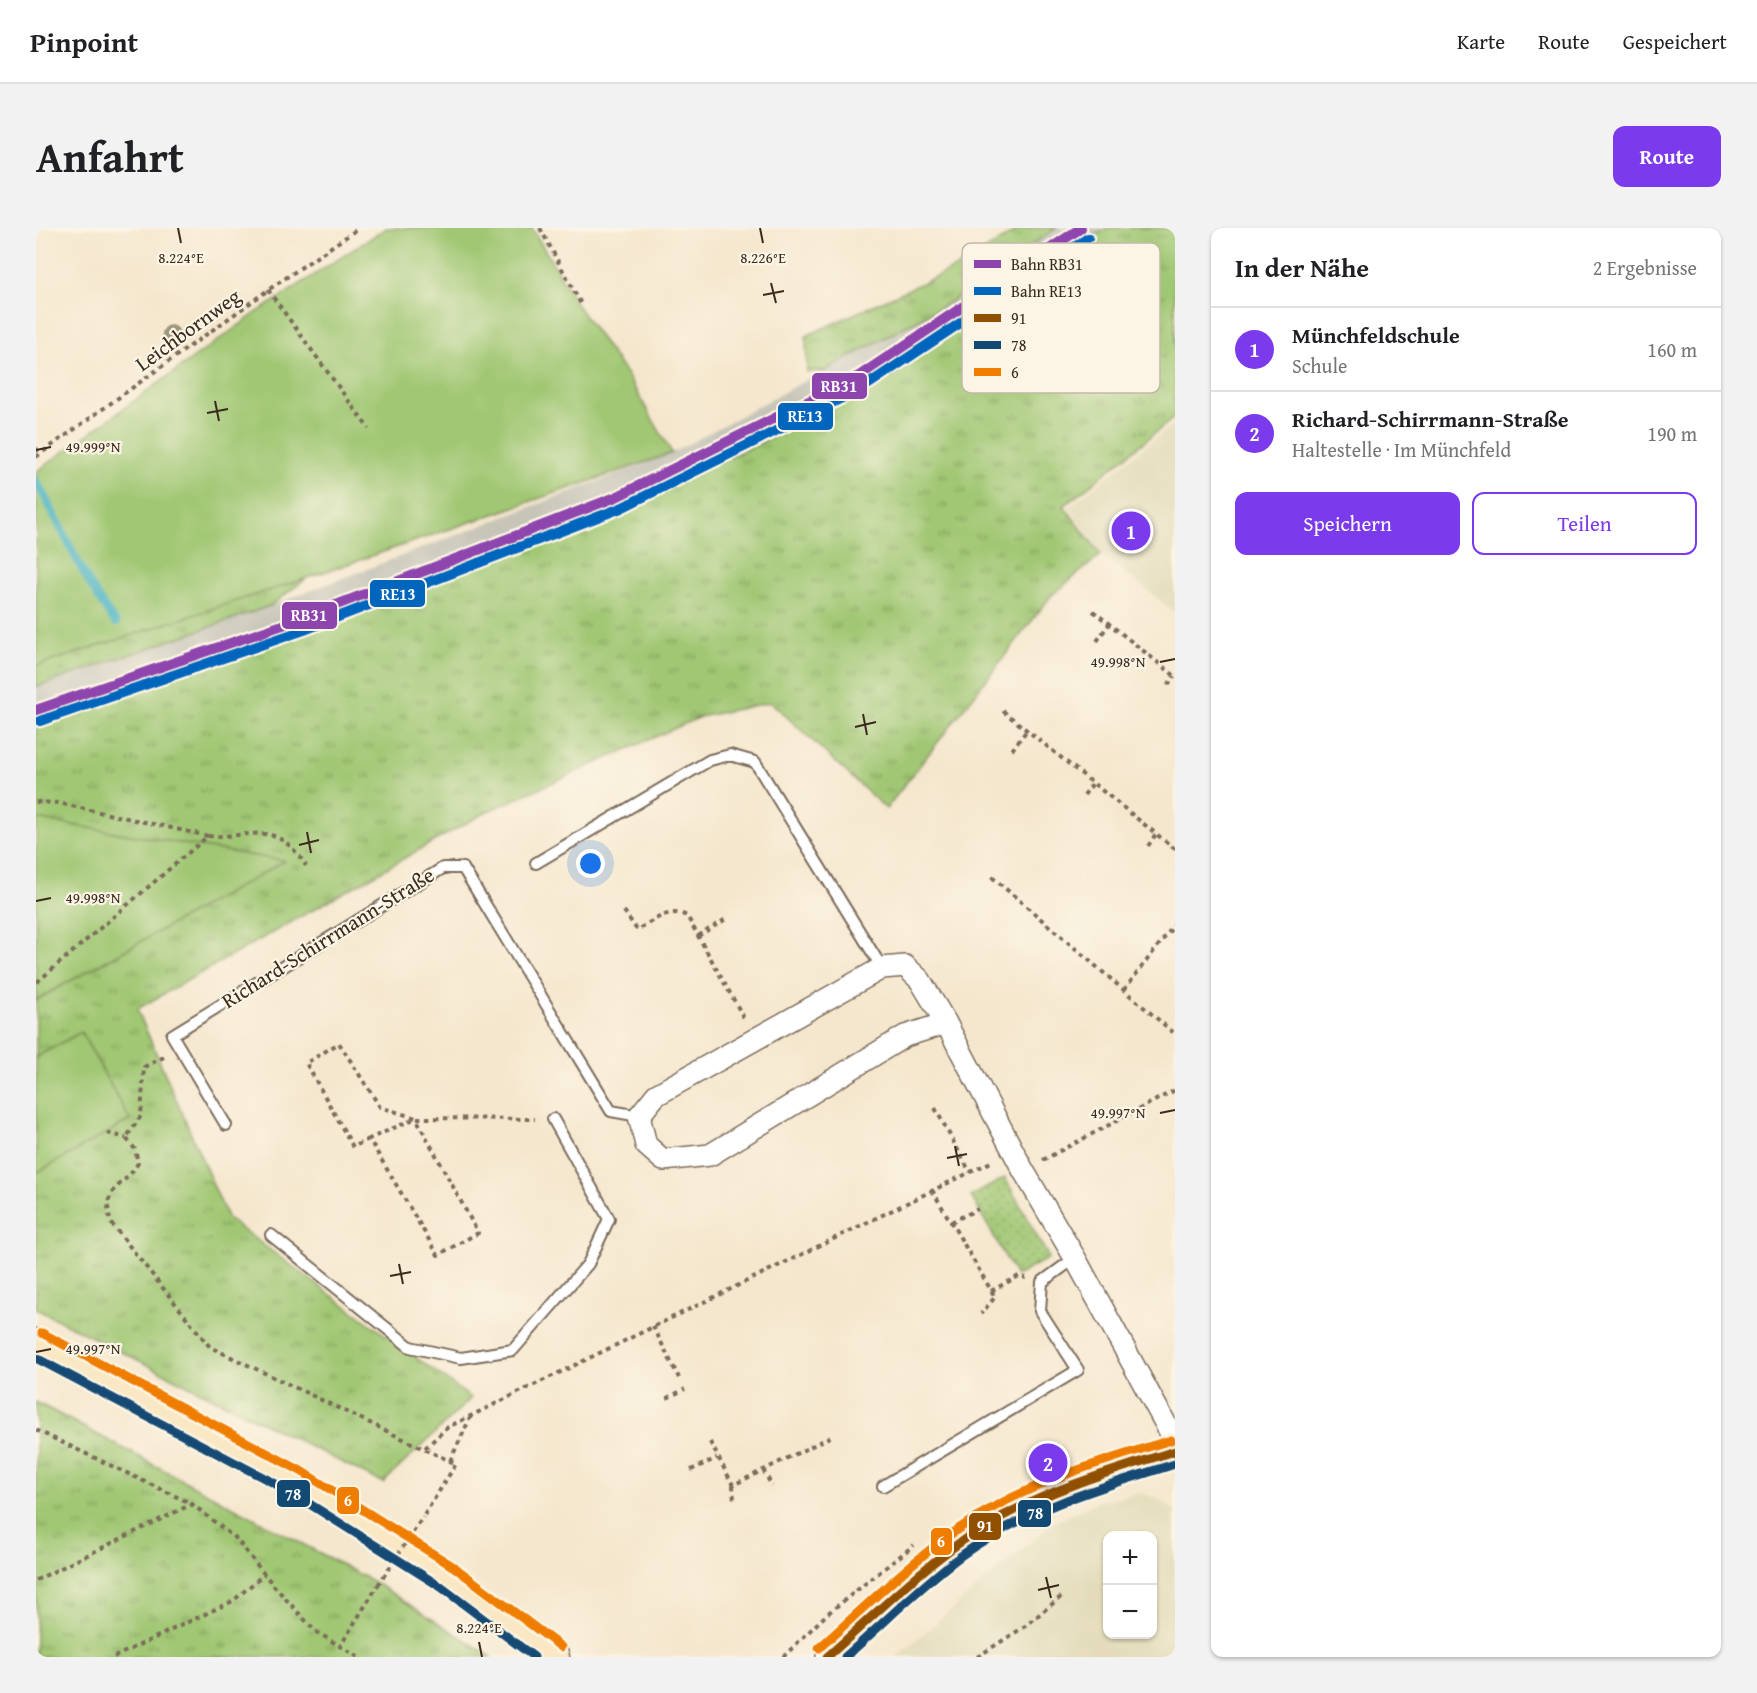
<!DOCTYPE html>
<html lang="de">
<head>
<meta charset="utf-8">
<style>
	:root { --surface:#fff; --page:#f2f2f2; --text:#202124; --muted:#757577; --line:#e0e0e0; --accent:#7c3aed }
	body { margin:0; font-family:"Gentium Book Plus",serif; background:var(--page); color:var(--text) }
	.controls { position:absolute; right:18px; bottom:18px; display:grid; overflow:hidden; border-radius:12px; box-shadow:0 2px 4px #0004 }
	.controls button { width:54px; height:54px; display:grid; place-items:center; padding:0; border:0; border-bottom:2px solid var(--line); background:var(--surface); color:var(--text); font:30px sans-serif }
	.you { position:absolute; left:555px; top:636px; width:21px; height:21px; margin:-15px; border:4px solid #fff; border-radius:50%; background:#1a73e8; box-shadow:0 0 0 9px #1a73e833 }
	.badge { display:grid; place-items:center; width:39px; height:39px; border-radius:50%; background:var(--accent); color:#fff; font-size:20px; font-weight:700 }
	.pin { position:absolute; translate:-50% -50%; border:3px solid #fff; box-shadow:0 2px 6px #0006 }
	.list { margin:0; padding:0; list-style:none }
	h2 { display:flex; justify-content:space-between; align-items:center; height:78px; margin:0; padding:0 24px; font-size:26px }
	h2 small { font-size:20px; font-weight:400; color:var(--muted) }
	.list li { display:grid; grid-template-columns:39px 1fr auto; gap:18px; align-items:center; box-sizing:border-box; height:84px; padding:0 24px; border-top:2px solid var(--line) }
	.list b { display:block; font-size:22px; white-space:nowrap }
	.list p { margin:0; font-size:20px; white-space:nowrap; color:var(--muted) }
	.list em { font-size:20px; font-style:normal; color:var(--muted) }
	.actions { display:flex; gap:12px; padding:18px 24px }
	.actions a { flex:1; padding:14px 0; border:2px solid var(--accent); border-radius:12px; text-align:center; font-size:21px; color:var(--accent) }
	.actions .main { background:var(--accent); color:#fff }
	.map { position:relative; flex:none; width:1139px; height:1429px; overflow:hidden; border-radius:12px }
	header { display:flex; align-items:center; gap:36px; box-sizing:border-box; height:84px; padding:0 30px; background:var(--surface); border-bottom:2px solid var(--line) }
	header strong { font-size:28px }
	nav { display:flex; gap:33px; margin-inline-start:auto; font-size:21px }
	.intro { display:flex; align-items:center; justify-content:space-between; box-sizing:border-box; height:144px; padding:0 36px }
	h1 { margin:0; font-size:42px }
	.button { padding:15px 27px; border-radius:12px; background:var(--accent); color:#fff; font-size:21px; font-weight:700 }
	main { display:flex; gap:36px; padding:0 36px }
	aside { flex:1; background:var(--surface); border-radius:12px; box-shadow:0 2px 4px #0004 }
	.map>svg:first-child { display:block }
</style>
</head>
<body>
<header>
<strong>Pinpoint</strong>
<nav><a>Karte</a><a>Route</a><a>Gespeichert</a></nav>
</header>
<div class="intro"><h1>Anfahrt</h1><a class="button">Route</a></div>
<main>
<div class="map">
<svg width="1139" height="1429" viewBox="0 0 1139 1429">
	<defs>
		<pattern id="grass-tufts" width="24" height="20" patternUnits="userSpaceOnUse" patternTransform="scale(1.5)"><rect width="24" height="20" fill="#a0c773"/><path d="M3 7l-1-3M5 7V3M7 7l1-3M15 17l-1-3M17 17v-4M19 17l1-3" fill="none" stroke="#84a25e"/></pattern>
		<pattern id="park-dots" width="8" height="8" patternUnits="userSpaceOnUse" patternTransform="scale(1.5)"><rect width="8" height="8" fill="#a0c773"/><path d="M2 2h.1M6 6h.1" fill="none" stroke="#84a25e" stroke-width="1.8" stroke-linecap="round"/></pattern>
	</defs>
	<rect width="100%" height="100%" fill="#fcf5e5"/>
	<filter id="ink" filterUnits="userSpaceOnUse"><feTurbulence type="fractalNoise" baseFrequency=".0167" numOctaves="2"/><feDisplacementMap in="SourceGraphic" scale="12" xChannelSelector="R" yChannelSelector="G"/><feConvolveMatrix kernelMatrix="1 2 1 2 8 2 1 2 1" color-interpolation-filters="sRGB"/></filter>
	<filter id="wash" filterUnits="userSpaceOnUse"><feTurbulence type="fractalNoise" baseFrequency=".008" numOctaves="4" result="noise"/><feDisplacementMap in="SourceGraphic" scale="24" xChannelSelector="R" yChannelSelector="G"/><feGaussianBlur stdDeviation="1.35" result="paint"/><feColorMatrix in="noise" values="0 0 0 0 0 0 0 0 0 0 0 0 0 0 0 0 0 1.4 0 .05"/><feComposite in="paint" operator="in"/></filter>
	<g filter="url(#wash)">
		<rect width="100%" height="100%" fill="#f5e7ce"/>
		<path fill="#e3dbba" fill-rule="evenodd" d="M1139,195V384L1067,327L1033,279Z
			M1106,1265L1125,1272L1139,1283V1429H860L1017,1295L1061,1274ZM1072,1308H1116V1406H1072Z"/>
		<path fill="#c6c5b8" d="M1020,0H1071L834,162L556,296L0,496V459L234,378L636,225L912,75Z"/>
		<path fill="url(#grass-tufts)" stroke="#6e7848" stroke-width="1.5" d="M984,0H1020L912,75L788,143L771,144L770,108L930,35Z
			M1071,0H1139V189L1028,278L1065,327L1015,368L850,581L735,474L664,489L450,584L101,781L192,991L435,1170L347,1255L0,1081V945L94,892L45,804L0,829V772L247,633L0,591V496L556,296L834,162Z
			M271,350L234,378L0,459V438Z
			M0,1174L338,1354L456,1429H0Z"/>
		<path fill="url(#park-dots)" stroke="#6e7848" stroke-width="1.5" d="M969,950L1013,1030L980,1048L935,968Z"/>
		<path fill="#a0c773" stroke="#6e7848" stroke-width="1.5" d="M350,0H496L543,80L591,147L636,225L271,350L0,438V244L220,85Z
			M0,591L249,633L0,772Z
			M45,804L94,892L0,945V829Z"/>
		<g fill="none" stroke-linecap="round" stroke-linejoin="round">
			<path stroke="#44b2c1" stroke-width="8" d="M0,253C27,300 47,353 80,395"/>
		</g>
	</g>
	<g filter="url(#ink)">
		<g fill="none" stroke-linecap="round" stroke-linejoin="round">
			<defs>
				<path id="service" d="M500,635L674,532L694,527L719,534L846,740
					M190,897L136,807L407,640H427L575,883L603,888
					M235,1007L374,1119L425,1130L477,1122L552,1036L573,991L517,891
					M847,1258L1042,1142L1004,1083L1006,1054L1039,1030"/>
				<path id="minor" d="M910,795L869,808L674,927L627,932L610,917L603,888L620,867L846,740L869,738L884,752L910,795L987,942L1039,1030L1139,1213
					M791,1429C841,1387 885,1338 941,1303C1002,1264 1070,1245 1139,1223"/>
				<path id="secondary" d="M0,1116L259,1253L412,1349L518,1429"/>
			</defs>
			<use href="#service" stroke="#7c6c5c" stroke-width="14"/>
			<use href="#minor" stroke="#7c6c5c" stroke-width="24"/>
			<use href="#secondary" stroke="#7c6c5c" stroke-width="33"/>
			<path stroke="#7c6c5c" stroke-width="4" stroke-dasharray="4.5 4.5" stroke-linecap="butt" d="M504,0L545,76
				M232,62L333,201
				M0,220L4,227
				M0,229L232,62L323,0
				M1057,383L1139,448
				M1061,413L1073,396
				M1132,457L1138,448
				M967,483L1139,621
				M976,522L991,502
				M1048,567L1057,555
				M0,574L22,575L172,608L0,755
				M172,608C220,610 239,590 270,638
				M1112,618L1120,606
				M956,649L1139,806
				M588,683L601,702C617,693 633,679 651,688L709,792
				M662,708L690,691
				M1088,762L1139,696
				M128,829L108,839L105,888L90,910L99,921L102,935C88,961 64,958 75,995L174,1119L420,1236L387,1289
				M899,880L934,944
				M71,905L90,910
				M333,911L317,919L270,835L303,815L344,879L380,890L442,1005L402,1027L333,911L380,890L499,891
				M1007,932L1139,862
				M896,962L959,1069L945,1086
				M915,994L942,981
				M955,1063L983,1048L990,1050
				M617,1098L643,1150
				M631,1170L649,1161
				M0,1202L156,1276L200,1311L239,1359L279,1403L322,1429
				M674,1214L697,1257L798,1207
				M389,1220L412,1199L957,933
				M414,1233L435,1188
				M655,1242L681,1230
				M727,1242L736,1258
				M697,1257L698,1273
				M0,1352L156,1276
				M303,1420L342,1357
				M78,1429L197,1373L228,1346
				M747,1429L791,1386L878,1317
				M941,1429L988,1399L1026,1368"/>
			<use href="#service" stroke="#fff" stroke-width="10"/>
			<use href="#minor" stroke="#fff" stroke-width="21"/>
			<use href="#secondary" stroke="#fae7c3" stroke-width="30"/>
			<path stroke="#7c6c5c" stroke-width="4" stroke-dasharray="4.5 4.5" stroke-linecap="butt" d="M342,1357L387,1289"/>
			<defs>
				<path id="bus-1" d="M791,1429C840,1386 886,1338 941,1303C1002,1265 1071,1244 1139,1223"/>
				<path id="bus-2" d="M0,1130L253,1263L405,1359L498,1429
					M809,1429C848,1395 884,1358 926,1327C990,1281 1065,1259 1139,1236"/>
				<path id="bus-3" d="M6,1105L265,1243L418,1339L525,1419
					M783,1420C832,1377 878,1329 933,1294C995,1254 1066,1233 1135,1212"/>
			</defs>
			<use href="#bus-1" stroke="#fcf5e5" stroke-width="14"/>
			<use href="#bus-2" stroke="#fcf5e5" stroke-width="14"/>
			<use href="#bus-3" stroke="#fcf5e5" stroke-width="14"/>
			<use href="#bus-1" stroke="#914f00" stroke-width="9"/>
			<use href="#bus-2" stroke="#124a73" stroke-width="9"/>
			<use href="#bus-3" stroke="#ef7d00" stroke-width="9"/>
			<defs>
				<path id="rail-1" d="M0,482L264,391L580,269L823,148L1045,0"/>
				<path id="rail-2" d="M4,493L268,402L585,280L828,159L1052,10"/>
			</defs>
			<use href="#rail-1" stroke="#fcf5e5" stroke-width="15"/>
			<use href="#rail-2" stroke="#fcf5e5" stroke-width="15"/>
			<use href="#rail-1" stroke="#8e44ad" stroke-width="10"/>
			<use href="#rail-2" stroke="#0065bd" stroke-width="10"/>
		</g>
		<circle fill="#9f997c" cx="135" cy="106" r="9"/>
	</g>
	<path fill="none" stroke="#3b2a1e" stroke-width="2" d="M142,0L145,15M724,0L727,15M735,55L740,75M727,67L748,63M179,173L183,193M171,185L192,181M0,222L15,219M1124,434L1139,431M827,486L831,507M819,499L840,494M271,604L275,625M263,617L283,612M0,673L15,670M1124,885L1139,882M919,918L923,938M911,930L931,926M363,1036L367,1056M354,1048L375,1044M0,1124L15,1121M1010,1349L1015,1370M1002,1362L1023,1357M443,1414L446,1429"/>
	<g text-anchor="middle" stroke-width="4.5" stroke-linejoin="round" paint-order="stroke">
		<g font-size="21" fill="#3b2a1e" stroke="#fcf5e5">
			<text transform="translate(152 102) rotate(-36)" y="7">Leichbornweg</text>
			<text transform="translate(292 710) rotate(-32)" y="7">Richard-Schirrmann-Straße</text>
		</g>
	</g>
	<rect x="926" y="15" width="198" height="150" rx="9" fill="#fcf5e5" stroke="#c2b8a9" stroke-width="1.5"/>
	<rect x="938" y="32" width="27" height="8" fill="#8e44ad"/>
	<rect x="938" y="59" width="27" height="8" fill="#0065bd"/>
	<rect x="938" y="86" width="27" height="8" fill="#914f00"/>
	<rect x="938" y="113" width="27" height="8" fill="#124a73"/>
	<rect x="938" y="140" width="27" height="8" fill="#ef7d00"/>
	<g font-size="16" fill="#3b2a1e">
		<text x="975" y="42">Bahn RB31</text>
		<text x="975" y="69">Bahn RE13</text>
		<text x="975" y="96">91</text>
		<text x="975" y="123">78</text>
		<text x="975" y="150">6</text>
	</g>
	<g font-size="15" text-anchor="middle" fill="#3b2a1e" stroke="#fcf5e5" stroke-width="4.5" stroke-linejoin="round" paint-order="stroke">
		<text x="145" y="35">8.224°E</text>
		<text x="727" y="35">8.226°E</text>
		<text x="57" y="224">49.999°N</text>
		<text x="1082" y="439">49.998°N</text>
		<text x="57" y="675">49.998°N</text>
		<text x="1082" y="890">49.997°N</text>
		<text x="57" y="1126">49.997°N</text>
		<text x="443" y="1405">8.224°E</text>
	</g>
	<g stroke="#fcf5e5" stroke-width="2">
		<rect x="775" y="144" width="57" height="28" rx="6" fill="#8e44ad"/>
		<rect x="741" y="174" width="57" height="29" rx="6" fill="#0065bd"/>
		<rect x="333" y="351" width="57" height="29" rx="6" fill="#0065bd"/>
		<rect x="245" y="373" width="57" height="29" rx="6" fill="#8e44ad"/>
		<rect x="240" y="1251" width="35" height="29" rx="6" fill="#124a73"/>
		<rect x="300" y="1258" width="24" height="29" rx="6" fill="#ef7d00"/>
		<rect x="981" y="1271" width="35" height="29" rx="6" fill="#124a73"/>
		<rect x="932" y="1284" width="34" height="29" rx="6" fill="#914f00"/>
		<rect x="894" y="1299" width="23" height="29" rx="6" fill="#ef7d00"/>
	</g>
	<g font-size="16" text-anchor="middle" font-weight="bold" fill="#fff">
		<text x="803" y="164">RB31</text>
		<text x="769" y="194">RE13</text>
		<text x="362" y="372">RE13</text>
		<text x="273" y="393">RB31</text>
		<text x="257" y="1272">78</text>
		<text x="312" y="1278">6</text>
		<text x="999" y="1291">78</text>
		<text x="949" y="1304">91</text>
		<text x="905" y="1319">6</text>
	</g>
</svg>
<div class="controls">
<button>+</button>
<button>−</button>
</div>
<div class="you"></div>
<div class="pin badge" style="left:1095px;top:303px">1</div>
<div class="pin badge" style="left:1012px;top:1235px">2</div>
</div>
<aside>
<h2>In der Nähe<small>2 Ergebnisse</small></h2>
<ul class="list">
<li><span class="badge">1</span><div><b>Münchfeldschule</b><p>Schule</p></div><em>160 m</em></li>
<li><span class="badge">2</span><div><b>Richard-Schirrmann-Straße</b><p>Haltestelle · Im Münchfeld</p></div><em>190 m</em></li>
</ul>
<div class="actions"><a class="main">Speichern</a><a>Teilen</a></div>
</aside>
</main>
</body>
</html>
